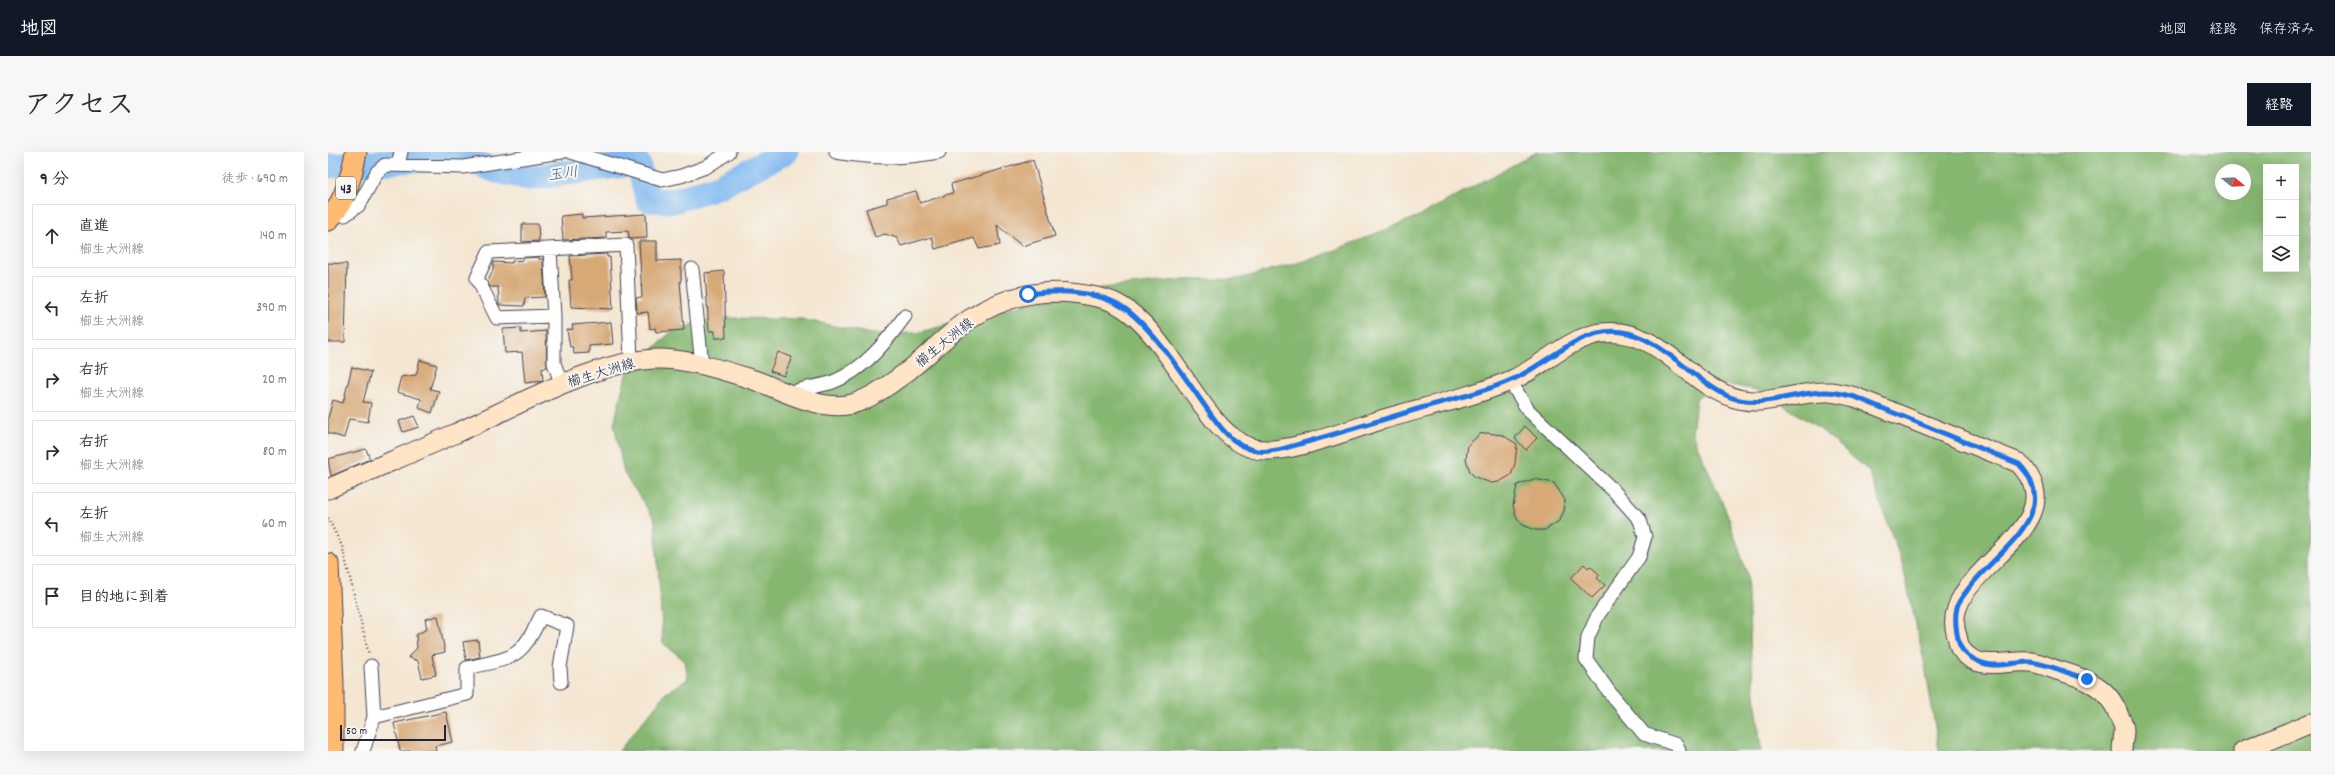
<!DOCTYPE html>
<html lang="ja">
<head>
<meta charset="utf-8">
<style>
	:root { --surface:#fff; --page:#f7f7f7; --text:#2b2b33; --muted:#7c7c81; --line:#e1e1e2; --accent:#111827 }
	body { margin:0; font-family:Dekko,"Klee One",sans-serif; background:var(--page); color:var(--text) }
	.controls { position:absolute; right:12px; top:12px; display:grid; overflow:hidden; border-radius:0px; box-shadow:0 4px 16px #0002 }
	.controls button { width:36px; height:36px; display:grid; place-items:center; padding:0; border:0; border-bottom:1px solid var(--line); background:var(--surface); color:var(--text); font:20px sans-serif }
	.compass { position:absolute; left:1887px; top:12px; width:36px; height:36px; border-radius:50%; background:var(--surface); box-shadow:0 4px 16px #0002; rotate:108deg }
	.scale { position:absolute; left:12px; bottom:10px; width:106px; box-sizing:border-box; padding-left:4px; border:2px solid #22223b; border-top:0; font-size:11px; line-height:14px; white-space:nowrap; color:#22223b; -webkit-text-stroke:3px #f6f6f2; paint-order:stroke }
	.stop { position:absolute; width:12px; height:12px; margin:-9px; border:3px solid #1a73e8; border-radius:50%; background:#fff }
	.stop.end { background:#1a73e8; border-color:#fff; box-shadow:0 1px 4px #0008 }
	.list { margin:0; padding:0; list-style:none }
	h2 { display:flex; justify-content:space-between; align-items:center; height:52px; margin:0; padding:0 16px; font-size:17px }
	h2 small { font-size:13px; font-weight:400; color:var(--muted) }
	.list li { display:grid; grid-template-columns:26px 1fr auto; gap:12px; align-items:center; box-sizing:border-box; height:64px; margin:0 8px 8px; padding:0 8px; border:1px solid var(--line); border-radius:0px }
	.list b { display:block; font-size:15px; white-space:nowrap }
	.list p { margin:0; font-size:13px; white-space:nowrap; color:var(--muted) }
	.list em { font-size:13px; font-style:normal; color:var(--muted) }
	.icon { flex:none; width:22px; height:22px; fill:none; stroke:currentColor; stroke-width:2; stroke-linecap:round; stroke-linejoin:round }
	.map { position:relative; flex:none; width:1983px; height:599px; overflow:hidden; border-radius:0px }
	header { display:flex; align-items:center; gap:24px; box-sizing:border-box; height:56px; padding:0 20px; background:var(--accent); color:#fff }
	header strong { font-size:19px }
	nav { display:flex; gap:22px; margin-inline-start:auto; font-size:14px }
	.intro { display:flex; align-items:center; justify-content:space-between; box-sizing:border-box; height:96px; padding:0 24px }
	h1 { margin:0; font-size:28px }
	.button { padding:10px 18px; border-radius:0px; background:var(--accent); color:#fff; font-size:14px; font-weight:700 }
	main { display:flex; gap:24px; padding:0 24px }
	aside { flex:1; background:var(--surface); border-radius:0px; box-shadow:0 4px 16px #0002 }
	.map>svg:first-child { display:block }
</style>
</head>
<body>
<header>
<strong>地図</strong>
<nav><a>地図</a><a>経路</a><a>保存済み</a></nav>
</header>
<div class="intro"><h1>アクセス</h1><a class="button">経路</a></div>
<main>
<aside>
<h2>9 分<small>徒歩 · 690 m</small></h2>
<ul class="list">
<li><svg class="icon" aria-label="ahead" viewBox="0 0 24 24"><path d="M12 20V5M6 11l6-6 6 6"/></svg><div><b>直進</b><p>櫛生大洲線</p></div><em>140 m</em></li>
<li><svg class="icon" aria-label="left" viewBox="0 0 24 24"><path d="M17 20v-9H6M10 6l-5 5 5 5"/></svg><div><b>左折</b><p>櫛生大洲線</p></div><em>390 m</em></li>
<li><svg class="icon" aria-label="right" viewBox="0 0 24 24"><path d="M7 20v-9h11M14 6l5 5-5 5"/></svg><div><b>右折</b><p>櫛生大洲線</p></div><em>20 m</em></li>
<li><svg class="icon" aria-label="right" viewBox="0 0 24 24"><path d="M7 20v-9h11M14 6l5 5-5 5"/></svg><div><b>右折</b><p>櫛生大洲線</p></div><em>80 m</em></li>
<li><svg class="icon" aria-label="left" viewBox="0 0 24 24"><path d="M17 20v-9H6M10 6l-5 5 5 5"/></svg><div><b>左折</b><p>櫛生大洲線</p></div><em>60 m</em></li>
<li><svg class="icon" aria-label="arrive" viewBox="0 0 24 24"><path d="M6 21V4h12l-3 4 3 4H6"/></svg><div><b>目的地に到着</b></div></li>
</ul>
</aside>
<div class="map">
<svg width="1983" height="599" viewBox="0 0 1983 599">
	<rect width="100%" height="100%" fill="#f6f6f2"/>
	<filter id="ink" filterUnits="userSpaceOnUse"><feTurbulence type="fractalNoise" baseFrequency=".025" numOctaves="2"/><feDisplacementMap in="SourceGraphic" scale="8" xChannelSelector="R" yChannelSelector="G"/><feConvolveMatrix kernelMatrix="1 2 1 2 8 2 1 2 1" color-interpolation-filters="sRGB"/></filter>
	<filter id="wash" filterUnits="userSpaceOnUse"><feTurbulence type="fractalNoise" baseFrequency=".012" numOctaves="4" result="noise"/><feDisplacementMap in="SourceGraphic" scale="16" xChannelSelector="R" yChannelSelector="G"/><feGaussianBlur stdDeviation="0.9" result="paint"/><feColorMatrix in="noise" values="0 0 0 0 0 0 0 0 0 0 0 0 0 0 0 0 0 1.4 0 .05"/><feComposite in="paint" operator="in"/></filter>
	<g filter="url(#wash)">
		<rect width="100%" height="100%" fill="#f4e6d1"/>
		<path fill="#86b771" stroke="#546c56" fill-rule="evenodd" d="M1209,0H1983V599H1611L1597,513L1574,411L1541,319L1492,277L1434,239L1391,231L1368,247L1364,282L1399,361L1419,422L1423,504L1433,599H291L338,541L360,527L357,509L335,491L327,368L296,321L286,272L298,223L343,180L381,167L392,166L473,167L544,182L589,181L696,152L774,136L851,128L910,127L987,106L1091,64ZM1938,15H1968V117H1938ZM1893,18H1917V42H1893Z"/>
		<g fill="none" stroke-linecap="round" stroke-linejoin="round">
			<path stroke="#80b9f1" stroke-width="25" d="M0,14L106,7L143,9L169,19L202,26L310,11L320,48L345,49L391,34L458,0"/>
		</g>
		<g id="blocks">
			<path fill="#d7a977" d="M705,8L727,84L694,94L669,73L672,93L651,97L646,86L607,97L604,85L573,94L569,86L557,82L547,85L538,57L559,51V46L588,39L592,51L625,41L623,32Z
				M254,62V66L318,62L319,86L303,87L301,86L300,79L278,80V86L235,88L233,64Z
				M194,72H210L211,89L194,90Z
				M311,89H329V109L353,108V128L352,129L356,178L328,180L327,176L322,177L320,160L309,161L308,146L314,145Z
				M279,102V105H282L285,157L243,155L241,128H244L242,104Z
				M211,105V107H215L217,145L197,146L196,154L171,153L170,135H162L160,130L165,118V110L184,111V109L195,108V106Z
				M0,111L19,112L17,190H0Z
				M396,119L398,186H387V179H381L377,121Z
				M283,170L285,192L261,194V201L246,202L245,195H242L239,178L245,177L244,173Z
				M193,176V181L218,179L219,215L214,217L215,229L197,231L194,200L177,201L175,177Z
				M450,200L464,205L456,224L442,219Z
				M92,208L109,213L102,237L111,239L104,261L91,256L93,247L69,240L73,225L88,223Z
				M24,215L43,220L35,250L43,251L40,270L21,267L16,286L0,281V266L5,248L15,251Z
				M86,264L91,275L75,280L71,269Z
				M1197,274L1209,286L1198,298L1187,286Z
				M1159,281L1174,283L1189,292L1187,312L1183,323L1171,330L1163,331L1147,325L1142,320L1138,307L1140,293L1152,282Z
				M38,297L42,307L3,324L0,307Z
				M1206,327L1226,331L1237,348L1236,359L1231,369L1217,378H1207L1195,373L1189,366L1185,354L1189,333Z
				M1256,412L1260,416L1262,414L1272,423L1269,426L1277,433L1264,446L1243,426Z
				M110,464L117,500L104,503L108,523L94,526L90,509L80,505L89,496L88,483L99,477L97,467Z
				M150,488L152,505L138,508L135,490Z
				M118,560L125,590L107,594L108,599H72L66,571Z"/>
		</g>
	</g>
	<g filter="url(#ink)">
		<use href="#blocks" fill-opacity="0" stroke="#423f52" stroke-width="1"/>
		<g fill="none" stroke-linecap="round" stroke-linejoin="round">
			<defs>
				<path id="street" d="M243,0L334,28L353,24L378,15L401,0
					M508,0C542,6 577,7 611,0
					M70,13L73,0
					M5,63H17L31,53L49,20L57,13L135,15L234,0
					M222,97L226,164
					M364,117L374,213
					M1182,229L1200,258L1286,339L1312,368L1317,385L1311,405L1270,463L1260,485L1258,507L1282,541L1316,582L1349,593L1351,599
					M234,233L226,211V164L169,166L149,126L161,100L298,93L303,208
					M461,242C475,235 491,235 505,230C537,217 558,190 577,164
					M46,565L139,542V516C185,505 192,509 213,464L239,474L232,515L233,530
					M35,599L46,565L43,514"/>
				<path id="secondary" d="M0,337C42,318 84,301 126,282C183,257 273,205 334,207C365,208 397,219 426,228C454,238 494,260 524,252C544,246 559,234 576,222C599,205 618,183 642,167C684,139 725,135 773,146C842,161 873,298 937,298C967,299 1022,278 1053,268C1096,255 1142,246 1184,228C1214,215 1241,185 1274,181C1328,174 1356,227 1401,244C1435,258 1467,238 1502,240C1510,241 1519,243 1527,245L1691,311C1754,378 1611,416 1628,481C1630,485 1630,492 1632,496C1650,522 1679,507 1703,510C1712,511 1722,516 1732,519C1759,527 1781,535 1791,564C1793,568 1796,573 1796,578C1796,585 1794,592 1794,599
					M1915,599L1983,571"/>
				<path id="primary" d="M0,68C17,51 24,23 28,0
					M0,412L5,533V599"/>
			</defs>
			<use href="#street" stroke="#423f52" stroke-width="15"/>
			<use href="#secondary" stroke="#423f52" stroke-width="21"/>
			<use href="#primary" stroke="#423f52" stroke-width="23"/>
			<path stroke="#423f52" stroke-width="2.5" stroke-dasharray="1 3" stroke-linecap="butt" d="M0,366L14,394L41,503"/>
			<use href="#street" stroke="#fff" stroke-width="13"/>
			<use href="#secondary" stroke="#ffe4c6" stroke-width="19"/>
			<use href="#primary" stroke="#ffbb71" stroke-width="21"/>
		</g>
	</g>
	<g fill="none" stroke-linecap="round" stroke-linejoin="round" filter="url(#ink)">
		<path stroke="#1a73e8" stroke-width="5" d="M700,142C730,138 770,138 796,156C823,174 857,226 877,254C890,273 904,294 929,299C944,301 961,295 975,291C1015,280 1054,268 1093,256C1123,247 1155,241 1183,228C1214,215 1238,189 1270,181C1323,168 1359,227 1402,245C1435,258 1466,239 1499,240C1508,240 1518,243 1527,245L1691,312C1739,362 1664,401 1638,440C1635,444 1630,450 1629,455C1626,467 1628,479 1631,491C1634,503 1652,512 1664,513C1676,514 1689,510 1701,510C1715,510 1744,523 1759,527"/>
	</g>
	<g text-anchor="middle" stroke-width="4" stroke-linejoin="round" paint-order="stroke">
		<rect fill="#f6f6f2" stroke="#626272" stroke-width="1" x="8" y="25" width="20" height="22" rx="3"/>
		<g font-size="13" font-weight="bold" fill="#22223b">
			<text x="18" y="41">43</text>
		</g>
		<g font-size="14" fill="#22223b" stroke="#f6f6f2">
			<text transform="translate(616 190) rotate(-39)" y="5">櫛生大洲線</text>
			<text transform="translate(273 220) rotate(-17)" y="5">櫛生大洲線</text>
		</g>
		<g font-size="15" font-style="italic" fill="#43577b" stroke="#f6f6f2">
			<text transform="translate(235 21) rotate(-8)" y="5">玉川</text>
		</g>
	</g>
</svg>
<div class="controls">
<button>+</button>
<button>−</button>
<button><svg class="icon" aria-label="layers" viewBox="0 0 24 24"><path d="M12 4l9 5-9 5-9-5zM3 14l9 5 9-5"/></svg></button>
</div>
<svg class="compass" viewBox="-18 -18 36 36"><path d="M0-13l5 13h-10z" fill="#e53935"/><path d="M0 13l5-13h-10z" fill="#7c7c81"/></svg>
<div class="scale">50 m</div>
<div class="stop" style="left:700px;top:142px"></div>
<div class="stop end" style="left:1759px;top:527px"></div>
</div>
</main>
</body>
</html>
